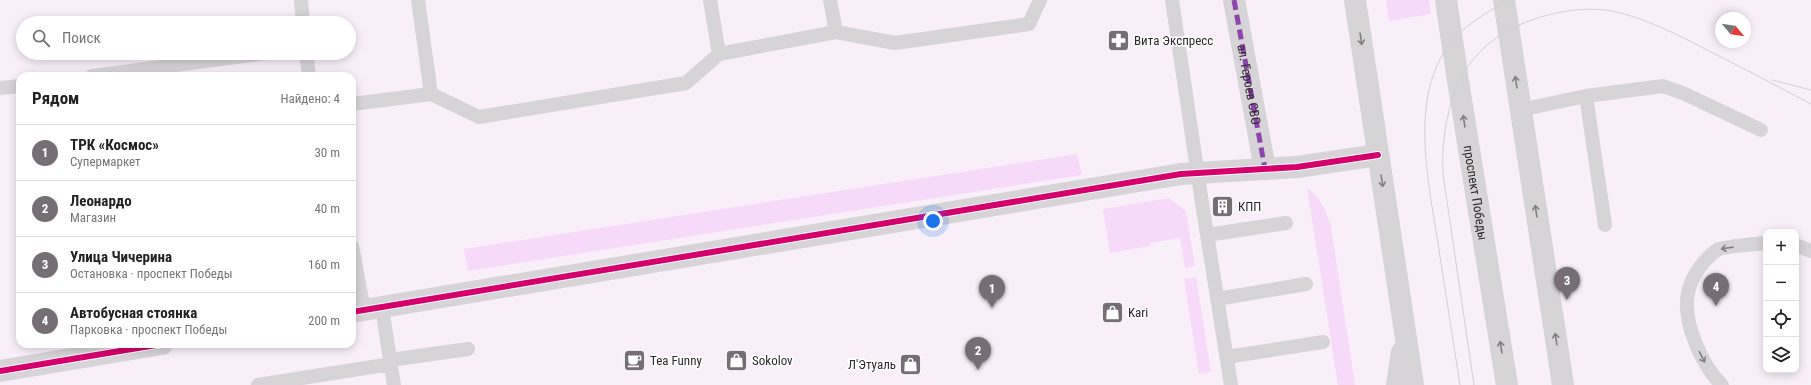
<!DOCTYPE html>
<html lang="ru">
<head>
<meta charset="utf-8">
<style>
	:root { --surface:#fff; --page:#f6f6f6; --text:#222; --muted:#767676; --line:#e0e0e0; --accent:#756e75 }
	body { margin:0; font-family:"Roboto Condensed",sans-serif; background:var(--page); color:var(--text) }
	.controls { position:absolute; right:12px; bottom:12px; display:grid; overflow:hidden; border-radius:8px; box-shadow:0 2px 10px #0003 }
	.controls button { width:36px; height:36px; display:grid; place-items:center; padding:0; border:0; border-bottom:1px solid var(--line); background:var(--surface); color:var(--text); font:20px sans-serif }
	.compass { position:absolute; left:1715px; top:12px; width:36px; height:36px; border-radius:50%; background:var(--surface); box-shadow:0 2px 10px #0003; rotate:119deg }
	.you { position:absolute; left:933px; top:221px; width:14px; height:14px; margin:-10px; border:3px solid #fff; border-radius:50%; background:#1a73e8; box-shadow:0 0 0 6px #1a73e833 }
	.badge { display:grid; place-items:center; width:26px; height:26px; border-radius:50%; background:var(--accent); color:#fff; font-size:13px; font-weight:700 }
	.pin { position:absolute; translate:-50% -33px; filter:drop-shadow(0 1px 2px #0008) }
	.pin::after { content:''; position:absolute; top:21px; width:14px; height:12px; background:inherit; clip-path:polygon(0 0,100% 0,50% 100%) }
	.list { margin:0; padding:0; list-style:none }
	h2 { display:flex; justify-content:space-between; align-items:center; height:52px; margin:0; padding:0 16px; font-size:17px }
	h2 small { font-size:13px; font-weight:400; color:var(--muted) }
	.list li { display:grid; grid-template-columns:26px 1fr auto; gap:12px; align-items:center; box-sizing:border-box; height:56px; padding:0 16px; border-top:1px solid var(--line) }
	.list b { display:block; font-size:15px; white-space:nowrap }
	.list p { margin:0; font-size:13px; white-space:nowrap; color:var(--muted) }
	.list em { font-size:13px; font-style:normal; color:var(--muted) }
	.icon { flex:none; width:22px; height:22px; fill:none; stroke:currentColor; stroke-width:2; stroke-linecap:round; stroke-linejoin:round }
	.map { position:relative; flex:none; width:1811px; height:385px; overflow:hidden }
	.search { position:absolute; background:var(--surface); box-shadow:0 2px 10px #0003; left:16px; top:16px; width:340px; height:44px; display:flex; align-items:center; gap:10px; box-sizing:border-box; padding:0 14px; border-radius:22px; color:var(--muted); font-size:15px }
	.panel { position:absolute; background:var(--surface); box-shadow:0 2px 10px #0003; left:16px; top:72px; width:340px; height:276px; border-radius:12px }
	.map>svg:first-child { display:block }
</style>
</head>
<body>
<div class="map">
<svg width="1811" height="385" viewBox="0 0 1811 385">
	<rect width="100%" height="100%" fill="#f8eff8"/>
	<path fill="#f7daf9" d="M1386,0H1429L1431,14L1389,21Z
		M1077,154L1082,175L468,271L464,249Z
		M1307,188C1320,197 1327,211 1331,227L1355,385H1338Z
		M1169,198L1186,211L1195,266L1185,268L1180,238L1150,243V246L1110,253L1103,209Z
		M1196,277L1211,372L1199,374L1184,279Z"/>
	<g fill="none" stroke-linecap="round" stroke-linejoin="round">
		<path stroke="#d6d4d6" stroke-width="14" d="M301,0L303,23
			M418,0L431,94
			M710,0L719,54
			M830,0L836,32
			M1172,0L1202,203L1231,385
			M306,53L309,76
			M92,76L267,53
			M0,88L20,86
			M1586,96L1605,225
			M352,104L431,94L479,117L686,83L719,54L836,32L895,43L1029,24L1040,0
			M1520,110L1586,96L1663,86L1685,94L1761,130
			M1207,235L1286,223
			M1796,245L1811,251
			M352,246L364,310
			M1217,299L1306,284
			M382,308L394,385
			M1227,357L1323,342
			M390,360L468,349
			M258,385L391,364
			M1722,385C1702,366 1682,321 1688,293C1691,277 1704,259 1717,250C1724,246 1757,244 1766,243"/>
		<path stroke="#d6d4d6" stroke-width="22" d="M1234,0L1265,169"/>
		<path stroke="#d6d4d6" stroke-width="22" d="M352,312L1181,174L1297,167L1378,155
			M0,371L162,344"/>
		<path stroke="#d6d4d6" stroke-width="22" d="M1504,0L1563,385"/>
		<g stroke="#d6d4d6" stroke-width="22">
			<path d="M1355,0L1413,385"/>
			<path id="s1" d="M1446,0L1458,81L1507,385"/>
			<path d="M1397,385L1402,352"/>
		</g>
		<path stroke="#d3d0d3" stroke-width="1" d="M1772,80L1811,90
			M1460,385C1453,340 1446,295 1439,250C1428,175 1400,70 1476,20C1487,13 1500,3 1513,0
			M1474,385L1443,174C1442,147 1444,127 1452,100C1454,94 1455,86 1459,80C1467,66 1479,51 1492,41C1521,18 1575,4 1612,11C1646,18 1678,35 1709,51C1743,68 1777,86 1811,104"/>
		<path stroke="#8e44ad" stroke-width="5" stroke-dasharray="10 5" stroke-linecap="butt" id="s2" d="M1234,0L1265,169"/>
		<defs>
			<path id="cycleway" d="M352,312L1181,174L1297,167L1378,155
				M0,371L162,344"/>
		</defs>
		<use href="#cycleway" stroke="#fff" stroke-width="8"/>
		<use href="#cycleway" stroke="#d6006c" stroke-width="6"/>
	</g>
	<defs><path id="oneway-shaft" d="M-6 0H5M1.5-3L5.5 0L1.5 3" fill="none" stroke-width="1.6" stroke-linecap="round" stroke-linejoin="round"/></defs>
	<g stroke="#827e82">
		<use href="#oneway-shaft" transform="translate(1361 39) rotate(81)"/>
		<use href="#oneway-shaft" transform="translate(1516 82) rotate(-99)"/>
		<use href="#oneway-shaft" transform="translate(1464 121) rotate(-99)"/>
		<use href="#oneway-shaft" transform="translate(1382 181) rotate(81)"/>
		<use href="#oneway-shaft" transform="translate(1536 211) rotate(-99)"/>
		<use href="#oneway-shaft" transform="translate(1727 248) rotate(172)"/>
		<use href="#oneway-shaft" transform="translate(1556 339) rotate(-99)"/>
		<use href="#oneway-shaft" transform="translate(1501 347) rotate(-99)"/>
		<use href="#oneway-shaft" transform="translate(1702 357) rotate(63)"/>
	</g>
	<defs>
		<symbol id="pharmacy-square" viewBox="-11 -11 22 22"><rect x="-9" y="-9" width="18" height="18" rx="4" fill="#756e75" stroke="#fff"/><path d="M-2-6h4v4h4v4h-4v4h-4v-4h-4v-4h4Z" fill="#fff"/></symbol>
		<symbol id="building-square" viewBox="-11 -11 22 22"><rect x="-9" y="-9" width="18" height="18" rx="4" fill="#756e75" stroke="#fff"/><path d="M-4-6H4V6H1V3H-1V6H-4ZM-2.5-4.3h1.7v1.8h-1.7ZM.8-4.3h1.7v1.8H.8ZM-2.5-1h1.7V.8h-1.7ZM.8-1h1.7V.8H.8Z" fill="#fff"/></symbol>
		<symbol id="shop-square" viewBox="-11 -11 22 22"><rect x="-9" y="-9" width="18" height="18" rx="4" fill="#756e75" stroke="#fff"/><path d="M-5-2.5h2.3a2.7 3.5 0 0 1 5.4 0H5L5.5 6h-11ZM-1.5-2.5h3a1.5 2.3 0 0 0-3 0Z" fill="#fff"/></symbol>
		<symbol id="cafe-square" viewBox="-11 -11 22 22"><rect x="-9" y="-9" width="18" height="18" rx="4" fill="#756e75" stroke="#fff"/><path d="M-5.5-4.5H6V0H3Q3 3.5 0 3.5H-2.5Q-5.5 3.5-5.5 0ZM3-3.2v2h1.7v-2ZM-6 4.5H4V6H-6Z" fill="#fff"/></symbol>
	</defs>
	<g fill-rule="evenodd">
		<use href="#pharmacy-square" x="1106" y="28" width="25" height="25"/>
		<use href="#building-square" x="1210" y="194" width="25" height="25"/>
		<use href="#shop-square" x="1100" y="300" width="25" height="25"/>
		<use href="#cafe-square" x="622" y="348" width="25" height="25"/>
		<use href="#shop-square" x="724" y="348" width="25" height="25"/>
		<use href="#shop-square" x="898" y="352" width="25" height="25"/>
	</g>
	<g text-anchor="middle" stroke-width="3.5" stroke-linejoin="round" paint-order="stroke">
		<g font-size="13" fill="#2e282f" stroke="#fff" text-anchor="start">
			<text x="1134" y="45">Вита Экспресс</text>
			<text x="1238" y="211">КПП</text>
			<text x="1128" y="317">Kari</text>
			<text x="650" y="365">Tea Funny</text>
			<text x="752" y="365">Sokolov</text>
			<text x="896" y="369" text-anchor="end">Л'Этуаль</text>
		</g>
		<g font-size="13" fill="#2e282f" stroke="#fff">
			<text dy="5" stroke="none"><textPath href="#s2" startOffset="86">ал. Героев СВО</textPath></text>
			<text dy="5" stroke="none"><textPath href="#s1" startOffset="195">проспект Победы</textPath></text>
		</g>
	</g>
</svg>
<div class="controls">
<button>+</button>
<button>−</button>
<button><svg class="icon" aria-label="locate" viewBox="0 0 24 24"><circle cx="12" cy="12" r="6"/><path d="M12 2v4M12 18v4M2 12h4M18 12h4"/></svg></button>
<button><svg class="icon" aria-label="layers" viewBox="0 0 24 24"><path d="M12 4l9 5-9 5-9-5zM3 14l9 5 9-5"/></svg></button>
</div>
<svg class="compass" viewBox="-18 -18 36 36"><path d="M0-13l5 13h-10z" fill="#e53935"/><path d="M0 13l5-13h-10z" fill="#767676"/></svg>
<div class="you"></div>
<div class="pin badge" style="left:992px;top:308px">1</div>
<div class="pin badge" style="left:978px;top:370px">2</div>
<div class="pin badge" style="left:1567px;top:300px">3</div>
<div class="pin badge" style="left:1716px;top:306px">4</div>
<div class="search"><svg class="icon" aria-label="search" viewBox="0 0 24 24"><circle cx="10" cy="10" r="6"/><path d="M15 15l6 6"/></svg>Поиск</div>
<section class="panel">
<h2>Рядом<small>Найдено: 4</small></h2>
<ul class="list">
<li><span class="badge">1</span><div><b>ТРК «Космос»</b><p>Супермаркет</p></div><em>30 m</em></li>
<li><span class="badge">2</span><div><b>Леонардо</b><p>Магазин</p></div><em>40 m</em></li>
<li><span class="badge">3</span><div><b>Улица Чичерина</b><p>Остановка · проспект Победы</p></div><em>160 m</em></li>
<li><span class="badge">4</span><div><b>Автобусная стоянка</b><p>Парковка · проспект Победы</p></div><em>200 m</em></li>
</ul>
</section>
</div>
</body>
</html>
